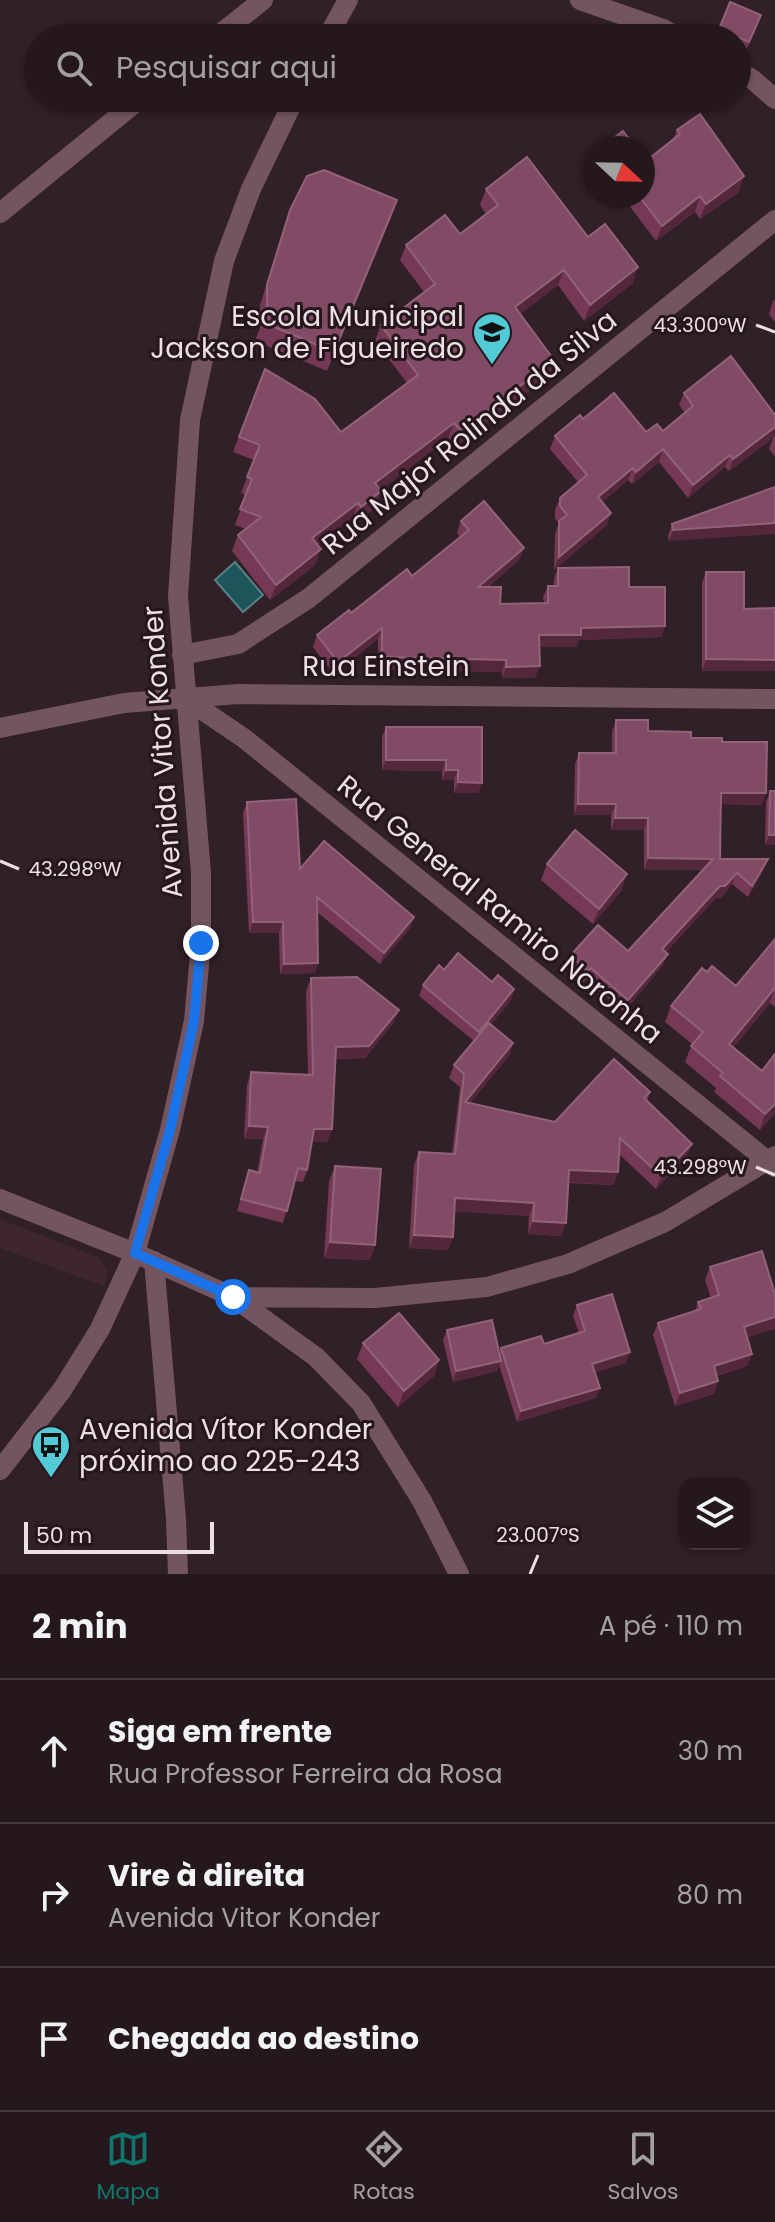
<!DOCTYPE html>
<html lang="pt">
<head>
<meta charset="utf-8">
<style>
	:root { --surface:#25181d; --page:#2d2126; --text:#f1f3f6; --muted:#a3a0a4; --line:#42373b; --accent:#0f766e }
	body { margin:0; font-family:Poppins,sans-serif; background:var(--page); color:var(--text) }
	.controls { position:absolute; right:24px; bottom:24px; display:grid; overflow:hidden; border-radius:16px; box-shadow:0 2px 6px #0004 }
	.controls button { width:72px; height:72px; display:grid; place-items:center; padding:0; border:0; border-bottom:2px solid var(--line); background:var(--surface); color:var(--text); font:40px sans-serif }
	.compass { position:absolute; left:583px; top:136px; width:72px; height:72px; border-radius:50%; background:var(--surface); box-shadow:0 2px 6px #0004; rotate:112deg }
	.scale { position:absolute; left:24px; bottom:20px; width:190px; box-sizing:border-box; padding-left:8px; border:4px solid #ece0e5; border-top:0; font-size:22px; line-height:28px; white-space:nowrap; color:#ece0e5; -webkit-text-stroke:6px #26161d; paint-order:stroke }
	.stop { position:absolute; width:24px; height:24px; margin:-18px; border:6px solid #1a73e8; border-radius:50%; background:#fff }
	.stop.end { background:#1a73e8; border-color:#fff; box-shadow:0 2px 8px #0008 }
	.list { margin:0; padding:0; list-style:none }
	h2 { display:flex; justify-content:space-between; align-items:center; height:104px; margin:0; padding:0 32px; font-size:34px }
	h2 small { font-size:26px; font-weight:400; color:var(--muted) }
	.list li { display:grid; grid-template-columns:52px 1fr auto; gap:24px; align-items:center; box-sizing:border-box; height:144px; padding:0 32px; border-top:2px solid var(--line) }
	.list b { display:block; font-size:30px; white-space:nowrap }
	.list p { margin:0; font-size:26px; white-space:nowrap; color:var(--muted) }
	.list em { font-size:26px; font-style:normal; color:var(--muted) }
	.icon { flex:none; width:44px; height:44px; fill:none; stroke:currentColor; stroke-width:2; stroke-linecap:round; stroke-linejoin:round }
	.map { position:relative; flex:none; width:775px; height:1574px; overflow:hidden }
	.search { position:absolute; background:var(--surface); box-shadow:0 2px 6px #0004; left:24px; right:24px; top:24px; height:88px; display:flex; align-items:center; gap:20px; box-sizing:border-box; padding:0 28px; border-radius:44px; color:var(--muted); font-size:30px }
	.sheet { height:536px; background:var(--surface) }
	nav { display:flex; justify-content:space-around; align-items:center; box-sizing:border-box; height:112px; border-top:2px solid var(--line); background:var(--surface); font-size:22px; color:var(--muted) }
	nav a { display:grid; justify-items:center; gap:4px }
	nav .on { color:var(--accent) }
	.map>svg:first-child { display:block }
</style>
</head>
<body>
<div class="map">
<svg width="775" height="1574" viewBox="0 0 775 1574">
	<rect width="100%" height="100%" fill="#312027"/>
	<path fill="#3e2630" d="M0,1219L97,1257L106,1267L108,1275L104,1286L0,1248Z"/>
	<path fill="#1c555b" stroke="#5a7f84" stroke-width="2" d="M235,562L263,595L243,612L215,580Z"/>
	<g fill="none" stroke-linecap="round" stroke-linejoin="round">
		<path stroke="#735561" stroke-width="20" d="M580,0L663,29L679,38
			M215,38L263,0
			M327,38L348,0
			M737,70L752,79L775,99
			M0,213L141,98
			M182,655L238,644L309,598L775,220
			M186,699L245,739L775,1167
			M0,728L124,703L238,694L775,699
			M0,1199L135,1253L233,1297L316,1357L361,1403L422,1501L459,1574
			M154,1261L176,1519L178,1574
			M233,1297L375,1298L487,1287L568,1264L665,1222L775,1156
			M0,1470L62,1390L100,1329L135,1253L170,1130L194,1021L201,943V873L178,596L190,420L224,261L251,189L295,98"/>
	</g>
	<path fill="#753956" d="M730,2L757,26L745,53L737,49V38H716Z
		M677,130L739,192L700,219L695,212L656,241L622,196H643L646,161L673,140Z
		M486,189L588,237L633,283L584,321L558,285L520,314L554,360L549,376L455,447L448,438L381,490L376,507L355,523L352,518L317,545L315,565L270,600L232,551L238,535L246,529L235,525L246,495L241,493L254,460L233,452L265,369L341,432L407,383L375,341L381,325L424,292L400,260L406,245L460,234L486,214L480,205Z
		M290,210L390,220L327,371L255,341L260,328V305Z
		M775,300V322L769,314L773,301Z
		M684,393L775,415V457L769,449L773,438L729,471L725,467L688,498L659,462L632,484L628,480L602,502L607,525L554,570L555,534L559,523L555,519V510L560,498L578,482L550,449L555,436L583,419L646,432L663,431L685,413L679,405Z
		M775,487L669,541L668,536L672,524Z
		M461,521L524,548L519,560L488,587L500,604L544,603L543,597L548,586H554V579L558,568L629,587L665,626L661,637L579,640L576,647H540L535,678H502V672L378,669V639L334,674L313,647L317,635L351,613L412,576L460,537L457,533Z
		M706,572L744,609L775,608V671H702V583Z
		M616,720L648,731L722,742L762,805L721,804L720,859L763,871L748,897L732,884L721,898H716L666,952L663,965L624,1012L586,979L583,983L566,968L570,956L628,951L703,870H644V830H611V815H574L575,764L579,753H612V732Z
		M386,727L482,783L478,793H454V780H442V771L382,770V737Z
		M770,791L775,845H765L766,802Z
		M247,802L300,869L414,917L410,928L380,964L317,912L318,963L315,973L280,974L279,933H249L243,813Z
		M547,864L622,890L593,924L541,880Z
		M775,939V1007L770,1003L734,1047L775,1113L760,1130L714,1092L716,1088L685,1062L692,1044L665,1022L671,1006L707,972L736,986Z
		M444,970L514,989L511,1000L491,1024L513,1043L509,1056L470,1103L555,1122L650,1092L647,1101L687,1156L656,1189L619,1154L614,1185L568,1183L561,1236L528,1234L529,1216L454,1211L453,1237L448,1250L409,1248L414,1165L419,1152L452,1154L460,1087L449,1078L454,1065L474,1041L419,996L423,985Z
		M311,978L394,1022L365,1058L335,1059L332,1129L327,1142L312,1141L307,1170L303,1182L295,1181L283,1223L237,1211L249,1170L257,1173L263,1139H244L247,1085L251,1072L308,1075L306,991Z
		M335,1166L375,1245L370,1260L324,1258L329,1181Z
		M710,1267L747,1337L752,1354L747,1366L717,1376L714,1394L675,1406L653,1335L658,1323L695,1311L698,1302L711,1298L705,1280Z
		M577,1305L626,1363L595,1372L600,1388L596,1398L517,1422L499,1365L497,1371L453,1382L443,1340L447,1330L499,1354L501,1348L544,1344L579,1333L573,1316Z
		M363,1343L439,1360L434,1376L398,1407L357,1359Z"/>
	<path fill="#54273d" d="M744,176L739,192L700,219L706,204Z
		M700,196L695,212L656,241L662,226Z
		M397,200L390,220L327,371L334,352Z
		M638,267L633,283L584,321L590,305Z
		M564,270L558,285L509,323L515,307Z
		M554,360L549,376L455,447L461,431Z
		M454,423L448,438L370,499L375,483Z
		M775,427V436L729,471L733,459Z
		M663,449L659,462L632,484L636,472Z
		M730,455L725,467L688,498L693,485Z
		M633,468L628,480L593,509L598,497Z
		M381,491L376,507L355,523L361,507Z
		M358,503L352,518L306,553L312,538Z
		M611,513L607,525L554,570L559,557Z
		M775,523V534L669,541L673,530Z
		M524,548L519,560L474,598L478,587Z
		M321,549L315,565L270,600L276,585Z
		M665,626L661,637L579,640L576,647H535L539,635L581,628Z
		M382,628L378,639L334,674L338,662Z
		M382,657L506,660L502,672L378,669Z
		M706,659L775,660V671H702Z
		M540,666L535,678H502L506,667Z
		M386,760H446L442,771L382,770Z
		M446,770H458L454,780H442Z
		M458,782L482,783L478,793H454Z
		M721,793H766L762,805L717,804Z
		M578,804H616L611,815H574Z
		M615,818H648L644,830H611Z
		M769,835H775V845H765Z
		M648,858L713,859L709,870H644Z
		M768,859L763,871L748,897L752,886Z
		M737,873L732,884L721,898H716L658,961L662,949L720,886Z
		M627,874L622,890L593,924L599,909Z
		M414,917L410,928L380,964L384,953Z
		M253,922H283L279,933H249Z
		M668,954L663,965L624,1012L628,1000Z
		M318,963L315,973L280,974L284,964Z
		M775,988L770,1003L723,1060L729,1044Z
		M514,989L511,1000L475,1043L479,1032Z
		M399,1010L394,1022L365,1058L331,1059L336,1047Z
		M513,1043L509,1056L460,1115L465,1102Z
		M775,1104V1113L760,1130L765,1114Z
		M249,1126L268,1127L263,1139H244Z
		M314,1129H332L327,1142L310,1141Z
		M692,1144L687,1156L656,1189L661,1176Z
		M569,1170L618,1172L614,1185L565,1182Z
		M455,1198L534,1203L529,1216L450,1211Z
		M533,1221L566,1223L561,1236L528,1234Z
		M414,1235L453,1237L448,1250L409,1248Z
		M330,1242L375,1245L370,1260L324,1258Z
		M775,1317V1329L739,1340L744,1327Z
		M630,1352L626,1363L588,1375L592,1364Z
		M752,1354L747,1366L709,1379L714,1366Z
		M439,1360L434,1376L398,1407L404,1391Z
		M501,1361L497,1371L453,1382L456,1371Z
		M718,1381L714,1394L675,1406L680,1393Z
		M600,1388L596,1398L517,1422L521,1411Z"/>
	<path fill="#824b65" stroke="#926279" stroke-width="2" d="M730,2L761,15L749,42L719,29Z
		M700,114L744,176L706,204L700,196L662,226L639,196H643V157L646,161L680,134L677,130Z
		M623,131L636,148H603L602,147Z
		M527,157L588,237L605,224L638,267L590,305L564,270L515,307L554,360L461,431L454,423L375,483L381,491L361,507L358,503L312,538L321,549L276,585L238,535L261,517L240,509L252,479L247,477L260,445L239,437L265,369L315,399L341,432L418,375L381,325L435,284L406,245L445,215L460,234L498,205L486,189Z
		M324,170L397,200L334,352L262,322L267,309V285L290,210L307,176Z
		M731,356L775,415V427L733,459L730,455L693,485L663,449L636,472L633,468L598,497L611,513L559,557V521L567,515L560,506V498L587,475L555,436L580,415L583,419L614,393L646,432L657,424L663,431L693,406L684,393Z
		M775,487V523L673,530L672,524Z
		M484,501L524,548L478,587H501L500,604L548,603V586H558V568L629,567V587H665V626L581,628V635H539L540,666L506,667V660L382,657V628L338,662L317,635L349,610L351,613L407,569L412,576L469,530L461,521Z
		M706,572H744V609L775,608V660L706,659Z
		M616,720H648V731L691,732V738H722V742H767L766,793H721L720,859H768L752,886L737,873L725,886H720L662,949L668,954L628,1000L591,968L588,971L570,956L598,925L628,951L713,859L648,858V818H615L616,804H578L579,753H616Z
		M386,727H482V783L458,782V770H446V760H386Z
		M770,791H775V835H769Z
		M296,799L300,869L324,841L414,917L384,953L317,897L318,963L284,964L283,922H253L247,802Z
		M575,830L627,874L599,909L547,864Z
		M775,939V988L729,1044L762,1071L775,1054V1104L765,1114L720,1076L723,1073L691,1046L703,1032L671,1006L702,968L707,972L712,966L736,986Z
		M458,953L492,982L498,975L514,989L479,1032L423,985L439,965L444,970Z
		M357,977L399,1010L369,1046L336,1047L332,1129H314L307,1170L298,1168L287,1211L241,1199L249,1170L260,1173L268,1127L249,1126L251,1072L313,1075L311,978Z
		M489,1023L513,1043L465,1102L555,1122L614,1059L650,1092L644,1098L692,1144L661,1176L620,1138L618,1172L569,1170L566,1223L533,1221L534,1203L455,1198L453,1237L414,1235L419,1152L455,1154L464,1074L454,1065Z
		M335,1166L381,1169L375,1245L330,1242Z
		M762,1251L775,1294V1317L744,1327L752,1354L714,1366L718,1381L680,1393L658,1323L701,1309L698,1302L719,1295L710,1267Z
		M612,1294L630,1352L592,1364L600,1388L521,1411L501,1348L541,1336L544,1344L585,1331L577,1305Z
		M399,1313L439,1360L404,1391L363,1343Z
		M492,1320L501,1361L456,1371L447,1330Z"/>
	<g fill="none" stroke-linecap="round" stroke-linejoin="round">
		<path stroke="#1a73e8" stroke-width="10" d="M201,943L194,1021L170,1130L135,1253L233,1297"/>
	</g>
	<path fill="none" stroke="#ece0e5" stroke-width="3" d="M756,325L775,332M0,861L19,869M756,1167L775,1175M530,1574L538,1555"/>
	<defs>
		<symbol id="school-pin" viewBox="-11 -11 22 30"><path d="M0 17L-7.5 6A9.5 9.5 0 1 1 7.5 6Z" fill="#52cbd7" stroke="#26161d"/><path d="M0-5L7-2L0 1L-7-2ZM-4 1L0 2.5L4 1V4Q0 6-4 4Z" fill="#111"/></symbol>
		<symbol id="bus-pin" viewBox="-11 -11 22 30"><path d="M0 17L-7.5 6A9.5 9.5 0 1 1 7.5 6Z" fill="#52cbd7" stroke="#26161d"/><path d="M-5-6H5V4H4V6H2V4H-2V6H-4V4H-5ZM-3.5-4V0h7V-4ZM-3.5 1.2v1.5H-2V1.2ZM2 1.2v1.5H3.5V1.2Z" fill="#111"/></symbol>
	</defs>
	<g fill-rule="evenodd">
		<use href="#school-pin" x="470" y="310" width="44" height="60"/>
		<use href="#bus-pin" x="29" y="1423" width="44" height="60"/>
	</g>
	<g text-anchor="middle" stroke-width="6" stroke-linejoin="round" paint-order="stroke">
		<g font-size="28" fill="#ece0e5" stroke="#26161d" text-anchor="end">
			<text x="464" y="326">Escola Municipal<tspan x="464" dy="32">Jackson de Figueiredo</tspan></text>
			<text x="79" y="1439" text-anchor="start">Avenida Vítor Konder<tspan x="79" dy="32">próximo ao 225-243</tspan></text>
		</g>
		<g font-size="28" fill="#ece0e5" stroke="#26161d">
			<text transform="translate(469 432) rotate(-39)" y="10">Rua Major Rolinda da Silva</text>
			<text x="386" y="676">Rua Einstein</text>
			<text transform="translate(162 752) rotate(-94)" y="10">Avenida Vitor Konder</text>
			<text transform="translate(500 909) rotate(39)" y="10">Rua General Ramiro Noronha</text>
		</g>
	</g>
	<g font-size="20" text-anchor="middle" fill="#ece0e5" stroke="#26161d" stroke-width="6" stroke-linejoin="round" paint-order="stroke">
		<text x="700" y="332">43.300°W</text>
		<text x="75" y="876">43.298°W</text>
		<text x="700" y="1174">43.298°W</text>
		<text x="538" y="1542">23.007°S</text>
	</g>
</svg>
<div class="controls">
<button><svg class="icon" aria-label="layers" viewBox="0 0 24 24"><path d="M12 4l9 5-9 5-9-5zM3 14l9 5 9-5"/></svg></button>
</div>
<svg class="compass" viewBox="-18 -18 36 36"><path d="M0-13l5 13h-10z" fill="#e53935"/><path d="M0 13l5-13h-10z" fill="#a3a0a4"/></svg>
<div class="scale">50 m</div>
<div class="stop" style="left:233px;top:1297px"></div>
<div class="stop end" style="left:201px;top:943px"></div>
<div class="search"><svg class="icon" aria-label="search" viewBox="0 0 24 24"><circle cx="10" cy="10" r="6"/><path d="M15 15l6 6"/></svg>Pesquisar aqui</div>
</div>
<section class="sheet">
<h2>2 min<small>A pé · 110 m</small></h2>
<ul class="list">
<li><svg class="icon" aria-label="ahead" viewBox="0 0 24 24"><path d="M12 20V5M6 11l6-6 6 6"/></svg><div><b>Siga em frente</b><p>Rua Professor Ferreira da Rosa</p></div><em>30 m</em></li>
<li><svg class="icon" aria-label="right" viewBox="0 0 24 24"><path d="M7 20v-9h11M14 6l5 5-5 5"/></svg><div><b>Vire à direita</b><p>Avenida Vitor Konder</p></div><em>80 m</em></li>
<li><svg class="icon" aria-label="arrive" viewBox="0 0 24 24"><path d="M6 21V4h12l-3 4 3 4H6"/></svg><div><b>Chegada ao destino</b></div></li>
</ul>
</section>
<nav>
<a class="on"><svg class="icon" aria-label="map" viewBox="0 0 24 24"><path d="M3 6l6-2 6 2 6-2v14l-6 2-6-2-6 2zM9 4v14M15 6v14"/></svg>Mapa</a>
<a><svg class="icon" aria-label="directions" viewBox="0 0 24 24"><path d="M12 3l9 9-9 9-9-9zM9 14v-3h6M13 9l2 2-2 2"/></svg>Rotas</a>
<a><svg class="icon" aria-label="saved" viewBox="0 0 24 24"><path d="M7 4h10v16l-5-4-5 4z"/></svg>Salvos</a>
</nav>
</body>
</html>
